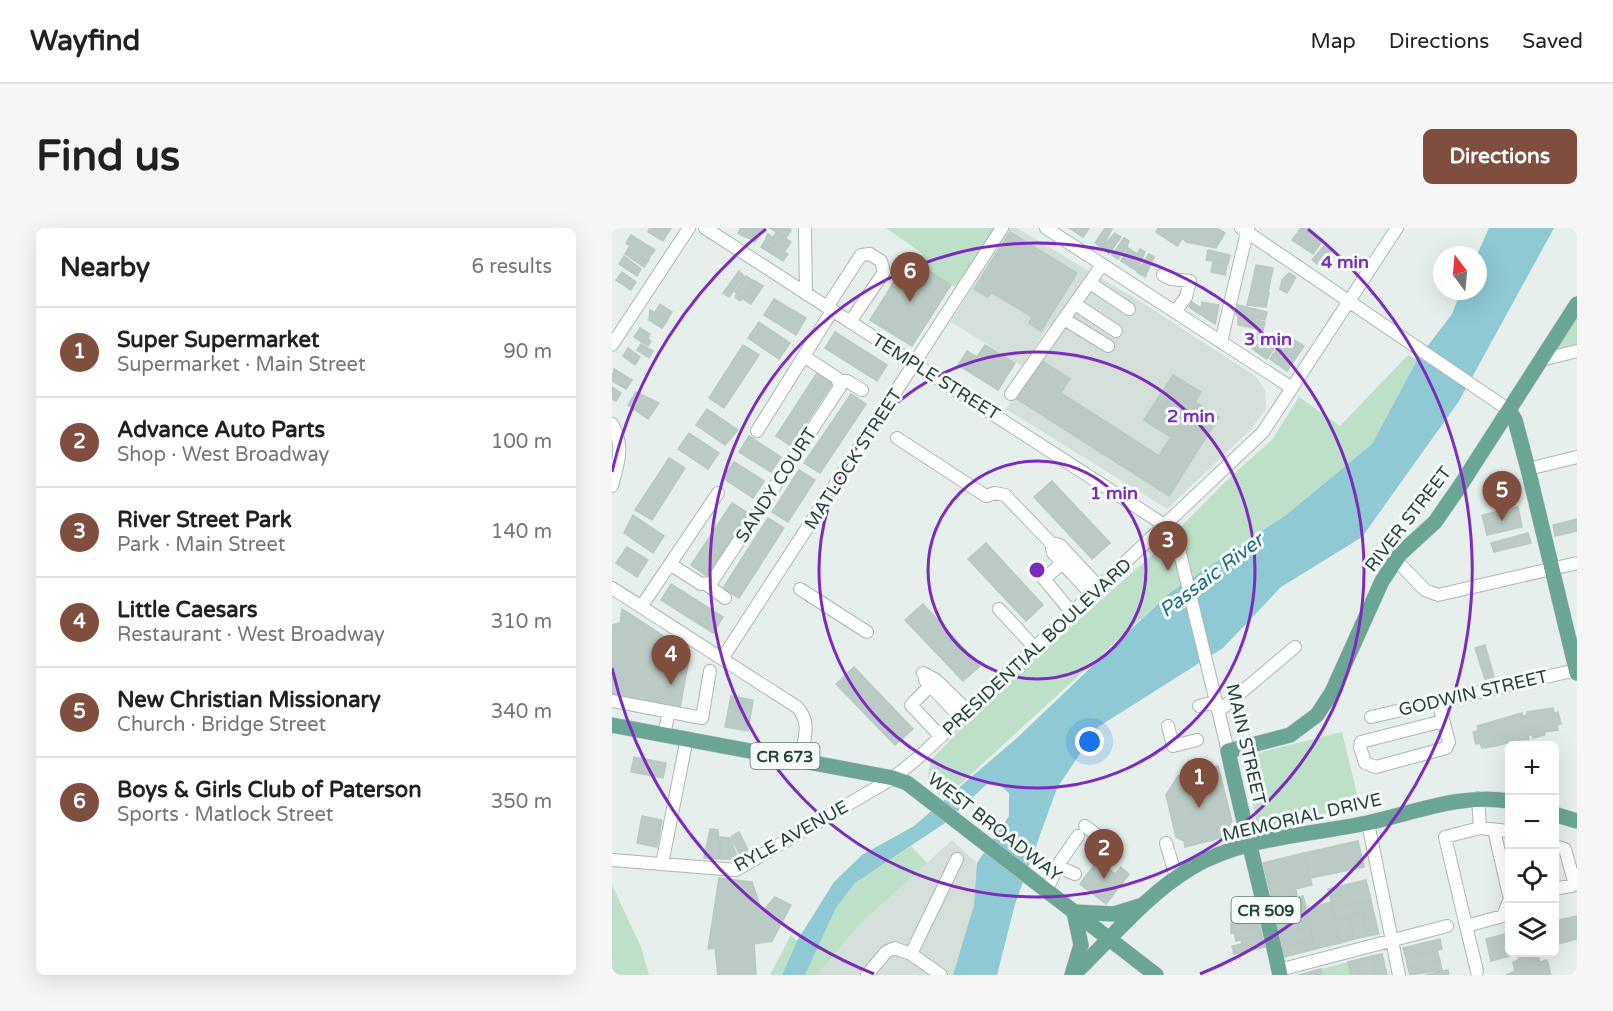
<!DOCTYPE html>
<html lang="en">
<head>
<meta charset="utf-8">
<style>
	:root { --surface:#fff; --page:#f6f6f6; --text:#202124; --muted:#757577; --line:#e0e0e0; --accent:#7f4e3f }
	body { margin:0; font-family:"Varela Round",sans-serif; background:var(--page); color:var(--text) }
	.controls { position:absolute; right:18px; bottom:18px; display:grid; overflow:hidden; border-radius:9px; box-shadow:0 6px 24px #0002 }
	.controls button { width:54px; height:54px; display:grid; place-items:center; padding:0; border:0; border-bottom:2px solid var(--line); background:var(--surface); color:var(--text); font:30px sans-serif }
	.compass { position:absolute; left:821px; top:18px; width:54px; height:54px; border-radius:50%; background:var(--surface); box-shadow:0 6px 24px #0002; rotate:344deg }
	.you { position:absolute; left:478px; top:514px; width:21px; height:21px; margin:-15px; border:4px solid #fff; border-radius:50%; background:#1a73e8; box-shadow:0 0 0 9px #1a73e833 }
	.badge { display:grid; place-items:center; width:39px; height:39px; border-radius:50%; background:var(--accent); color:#fff; font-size:20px; font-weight:700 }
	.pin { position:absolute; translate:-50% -50px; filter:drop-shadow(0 2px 3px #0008) }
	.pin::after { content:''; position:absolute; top:32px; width:21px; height:18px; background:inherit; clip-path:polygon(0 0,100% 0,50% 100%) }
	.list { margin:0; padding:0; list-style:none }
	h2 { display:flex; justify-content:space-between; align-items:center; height:78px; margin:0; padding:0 24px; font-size:26px }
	h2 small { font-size:20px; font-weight:400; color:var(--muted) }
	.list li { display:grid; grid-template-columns:39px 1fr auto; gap:18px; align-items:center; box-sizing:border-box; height:90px; padding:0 24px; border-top:2px solid var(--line) }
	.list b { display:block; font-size:22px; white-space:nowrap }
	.list p { margin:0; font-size:20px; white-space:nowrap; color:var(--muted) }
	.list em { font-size:20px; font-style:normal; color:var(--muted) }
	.icon { flex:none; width:33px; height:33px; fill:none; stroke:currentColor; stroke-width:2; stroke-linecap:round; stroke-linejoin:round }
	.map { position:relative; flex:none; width:965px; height:747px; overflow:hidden; border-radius:9px }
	header { display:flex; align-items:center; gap:36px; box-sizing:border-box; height:84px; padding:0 30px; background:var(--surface); border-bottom:2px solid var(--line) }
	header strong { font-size:28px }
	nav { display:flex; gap:33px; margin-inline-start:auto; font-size:21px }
	.intro { display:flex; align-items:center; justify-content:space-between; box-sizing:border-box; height:144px; padding:0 36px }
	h1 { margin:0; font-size:42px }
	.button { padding:15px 27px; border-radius:9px; background:var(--accent); color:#fff; font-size:21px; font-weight:700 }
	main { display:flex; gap:36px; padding:0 36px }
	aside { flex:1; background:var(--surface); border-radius:9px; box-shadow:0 6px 24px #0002 }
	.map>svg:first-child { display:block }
</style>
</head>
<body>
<header>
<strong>Wayfind</strong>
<nav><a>Map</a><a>Directions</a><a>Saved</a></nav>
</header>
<div class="intro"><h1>Find us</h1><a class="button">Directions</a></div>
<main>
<aside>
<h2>Nearby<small>6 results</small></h2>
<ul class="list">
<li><span class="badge">1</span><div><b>Super Supermarket</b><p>Supermarket · Main Street</p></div><em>90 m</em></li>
<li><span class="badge">2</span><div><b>Advance Auto Parts</b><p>Shop · West Broadway</p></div><em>100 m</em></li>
<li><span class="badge">3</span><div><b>River Street Park</b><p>Park · Main Street</p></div><em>140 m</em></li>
<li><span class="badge">4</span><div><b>Little Caesars</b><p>Restaurant · West Broadway</p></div><em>310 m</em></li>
<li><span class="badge">5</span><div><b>New Christian Missionary</b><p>Church · Bridge Street</p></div><em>340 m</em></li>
<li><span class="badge">6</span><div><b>Boys &amp; Girls Club of Paterson</b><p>Sports · Matlock Street</p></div><em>350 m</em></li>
</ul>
</aside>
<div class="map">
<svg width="965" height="747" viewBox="0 0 965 747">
	<rect width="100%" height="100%" fill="#e6efeb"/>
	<path fill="#d4dfda" d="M397,0H405L529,74L643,148L653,162L654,181L639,201L555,281L394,181L448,103L437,97L410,138L339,94Z
		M340,612L365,635L362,677L341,747H205L246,698Z"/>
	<path fill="#bfe0c8" d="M274,0H387L346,61L305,35L311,26Z
		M965,88V117L943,123Z
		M796,127L805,132L760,216L674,287L556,366L333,570L323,564L316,549L319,532L377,471L548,320L616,251L660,212L687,169L728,198Z
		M730,504L748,578L655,599L645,595L630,533L653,523Z
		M299,618L315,635L246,698L205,747H193L224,680L243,655Z
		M0,657L29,719L37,747H0Z
		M179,707L185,713L170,747H158Z
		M736,734L739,747H710L709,741Z"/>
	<path fill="#8ec9d4" d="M877,0H942L847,173L750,309L669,359L611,420L486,499L445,560L403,676L385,747H341L362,677L365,635L397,588V565L388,557L375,556L333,595L243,655L224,680L193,747H170L185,713L222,654L250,627L302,598L405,510L556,366L674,287L760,216L805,132L840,86L849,63H866L865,27Z"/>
	<path fill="#bbcac4" stroke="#b8c9c2" stroke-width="1.5" d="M38,0H59L51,13L36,4Z
		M129,0H139L133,9L126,5Z
		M141,0H152L143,14L135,9Z
		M158,0H175L179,2L174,10Z
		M457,0H477L471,9Z
		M493,0L500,1L490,20L483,15Z
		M546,0H605L613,5L604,20L574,14L571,10L565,18L544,4Z
		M689,0H694L711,12L701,26L680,12Z
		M398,4L465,45L429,103L417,95L420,89L379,64L376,69L362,61Z
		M164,5L179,14L173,23L154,10L156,6L161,9Z
		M503,5L509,9L497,26L490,20Z
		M19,7L43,22L37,30L14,15Z
		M512,10L517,13L515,19L506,31L500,27Z
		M154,11L176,26L171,33L149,19Z
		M712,18L719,23L708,38L700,32Z
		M17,19L37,32L32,39L13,26Z
		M516,20L524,25L517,38L509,33Z
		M528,21L533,24L525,43L517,38Z
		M596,22L618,27L616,36L594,32Z
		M537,26L542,29L533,49L525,44Z
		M12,28L29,41L25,48L7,36Z
		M297,30L339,57L300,118L258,92Z
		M601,34L615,37L613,47L599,44Z
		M644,37L661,40L656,65L639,61Z
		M127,43L132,48L117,69L111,65Z
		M10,44L24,54L19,62L4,52Z
		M677,45L684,49L675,65L668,61L670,52Z
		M134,48L142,53L128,73L123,69L125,65L123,64Z
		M143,53L151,58L139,76L131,71Z
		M639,61L657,65L654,79L635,77Z
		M162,71L194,90L184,107L152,87Z
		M580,74L589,80L590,74L607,77L603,96L577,79Z
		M48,76L60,84L55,92L43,84Z
		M626,77L655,84L653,92L624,87Z
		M38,82L55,93L50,100L37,92Z
		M626,88L653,94L651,102L626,97Z
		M147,94L178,115L167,131L136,110Z
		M28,100L38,106L36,111L39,113L36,118L22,109Z
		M223,104L275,137L265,153L213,120Z
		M647,104L656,111L646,125L637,118Z
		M674,107L692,118L675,143L658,131Z
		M657,111L665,116L655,131L647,126Z
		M29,116L41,123L37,130L25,122Z
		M131,117L147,127L112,180L97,170Z
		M373,117L403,135L386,162L346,137L355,123L365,129Z
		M16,120L28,129L23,137L11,128Z
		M430,133L458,151L449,165L547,228L559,209L532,192L561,147L589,164L583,174L607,189L557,268L405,171Z
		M2,141L20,152L14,161L0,153Z
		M205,145L221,155L179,218L164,208Z
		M0,159L9,165L4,173L0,171Z
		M24,164L47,175L36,191L16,177Z
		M239,166L254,176L208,245L192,235Z
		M95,181L126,202L113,217L84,197Z
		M77,205L107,225L96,241L66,221Z
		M137,208L169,229L159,244L127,224Z
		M57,230L73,240L40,292L23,282Z
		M122,234L152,253L141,270L111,250Z
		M187,242L203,252L176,294L160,284Z
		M440,253L498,315L480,331L422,269Z
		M120,275L136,285L95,348L79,337Z
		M906,279L910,299L875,307L870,287Z
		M21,287L52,308L41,325L12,305Z
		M156,290L172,300L127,370L111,360Z
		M965,291V303L943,308L941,297Z
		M916,305L919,315L882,324L879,315Z
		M374,315L431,377L414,393L356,331Z
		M15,319L36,332L25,349L4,335Z
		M59,356L111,389L101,405L49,372Z
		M311,376L368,438L351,453L293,392Z
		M10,381L78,425L68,480L0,467V397L8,395Z
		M873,417L882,449L873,451L863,420Z
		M242,439L301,501L283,517L224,456Z
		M119,468L141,472L136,503L113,499Z
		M941,480L942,485L946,484L949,496L945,497L946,502L932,504L933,507L921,510L920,506L916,508L917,511L900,515V512L896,513V515L884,518L870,520L868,515L864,516L861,504L866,503L865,498L910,485L911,488L915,487V484Z
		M22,529L54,535L51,550L19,544Z
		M606,538L620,593L608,610L573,619L572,613L564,609L554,567L566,548Z
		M30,588L50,592L45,619L25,615Z
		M98,601L106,602L108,631L92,630Z
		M127,604L136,622L128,627L120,611V608Z
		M108,609L118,610L126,631H109Z
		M746,613L752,639L698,650L692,625Z
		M692,625L700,657L659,667L651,635Z
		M486,632L503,646L509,639L517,646L494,676L468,656Z
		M107,650L140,654L150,684L163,669L179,677L160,713L142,716L144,747H106L103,720L96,721Z
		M754,652L759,672L721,681L716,661Z
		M684,661L685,667L679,669L680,671L661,676L659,667Z
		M691,668L694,679L663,686L661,676Z
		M759,672L761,682L724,692L721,681Z
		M719,674L728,715L703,721L695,681Z
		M693,679L695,689L665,696L663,686Z
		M644,681L648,699L619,705V685Z
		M761,682L767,706L756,708L750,685Z
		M750,685L756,708L742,711L737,688Z
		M965,688V711L942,717V693Z
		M696,689L699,699L668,707L665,696Z
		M737,689L742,711L728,715L723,692Z
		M648,699L650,707L624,713L622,704Z
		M697,699L700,711L671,718L668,707Z
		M897,705V724H912L879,733L874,711Z
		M650,707L653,719L622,726L620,718L630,716L629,712Z
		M700,711L703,721L672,729L670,719Z
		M828,711L830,721L794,730L791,720Z
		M825,722L828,733L796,740L794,730Z
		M915,724L916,730L926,728L928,734L935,732L939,747H894L903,743L901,734L907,732L906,726Z
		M770,726L775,747H764L760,728Z
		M760,728L764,747H748L744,732Z
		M744,732L748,747H739L736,734Z
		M828,733L830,742L798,747L796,740Z
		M709,741L710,747H687Z
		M836,742L837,747H813Z"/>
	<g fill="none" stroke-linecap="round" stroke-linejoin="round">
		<defs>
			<path id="minor" d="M93,0L554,298L566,317L616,523
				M193,0L194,66
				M434,0L680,160
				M629,0L897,182
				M551,47L559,51L578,53L574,69L563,84
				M478,55L517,81
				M463,76L504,103
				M215,79L249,27L258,26L269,33L272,44L238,94
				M452,91L496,118
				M609,114L636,0
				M0,117L77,0
				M929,132L965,123
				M227,153H235L250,162
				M399,166L490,37
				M0,196C13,218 6,235 0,258
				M145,203L220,83
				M285,210L374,268L383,265L393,267L439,315L441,325L480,367
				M916,241L965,229
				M439,315L448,317L488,360
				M458,328L432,351L461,386
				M784,332L813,362L826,367L965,335
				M58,336L89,356L99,355L228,159L225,150L193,129
				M94,356L113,370
				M0,360L185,479C200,494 192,513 188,531
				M188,361L255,404
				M29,379L106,265
				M387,381L424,421
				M110,431L390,0
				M311,445L324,452L357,484
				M313,452L349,490
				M324,452L299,477L329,509
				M0,473L90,490L98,443
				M826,473L837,514L834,520L764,539L753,535L748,519L749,514L831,493
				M587,478L604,474
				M607,483L683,419
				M759,489L964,442
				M556,498L561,518L585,512
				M52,506L57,484
				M866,570L868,600
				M756,595L787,747
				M473,598L490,611
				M882,602L897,667
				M897,603L868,600L833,609L854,698L891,688L897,673
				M554,615L564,649
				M942,618L953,621L963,657L942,661
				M0,632L124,642L281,550L307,529L651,204L785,0
				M50,636L75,510
				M445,638L463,646
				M434,663L448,634L466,608
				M854,698L865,743
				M299,726L345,631
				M667,742L835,698
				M255,747L274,724L282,720L299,726L329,747"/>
			<path id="major" d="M897,182L903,192L916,241L965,445
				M0,497L281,550L295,555L544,747
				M942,586L965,593
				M463,684L502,686L528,678
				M460,747L469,717L462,684
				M461,747C499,711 534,667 579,640C630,609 698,607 755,595C802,585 849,565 897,573
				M668,747C652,672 632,598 616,523L678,507L705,487L720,464L770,353L788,326L823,294L848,258L965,76"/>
		</defs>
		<use href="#minor" stroke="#a8b8b2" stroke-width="14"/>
		<use href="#major" stroke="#c2cac8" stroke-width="16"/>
		<use href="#minor" stroke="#fff" stroke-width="12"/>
		<use href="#major" stroke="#6aa596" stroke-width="15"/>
	</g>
	<g fill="none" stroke="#7b2cbf" stroke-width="3">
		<circle cx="425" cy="342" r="109"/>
		<circle cx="425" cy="342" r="218"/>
		<circle cx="425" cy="342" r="327"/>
		<path d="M262 746A436 436 0 0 1 0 440M0 244A436 436 0 0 1 154 1M696 1A436 436 0 0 1 588 746"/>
	</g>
	<g text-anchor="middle" stroke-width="6" stroke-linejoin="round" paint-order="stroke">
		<g fill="#f7fbf9" stroke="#637a73" stroke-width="1.5">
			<rect x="138.5" y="515" width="69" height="26" rx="4.5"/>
			<rect x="619.5" y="669" width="69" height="26" rx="4.5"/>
		</g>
		<g font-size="16" font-weight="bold" fill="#24423a">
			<text x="173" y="534">CR 673</text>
			<text x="654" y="688">CR 509</text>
		</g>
		<g font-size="18" fill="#24423a" stroke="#f7fbf9">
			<text transform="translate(324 149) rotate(32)" y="6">TEMPLE STREET</text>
			<text transform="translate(241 231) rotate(-57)" y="6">MATLOCK STREET</text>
			<text transform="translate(164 257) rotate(-57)" y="6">SANDY COURT</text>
			<text transform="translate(796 291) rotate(-52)" y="6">RIVER STREET</text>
			<text transform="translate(425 419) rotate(-43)" y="6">PRESIDENTIAL BOULEVARD</text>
			<text transform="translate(861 465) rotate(-13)" y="6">GODWIN STREET</text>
			<text transform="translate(634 516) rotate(77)" y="6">MAIN STREET</text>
			<text transform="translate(690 589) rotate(-13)" y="6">MEMORIAL DRIVE</text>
			<text transform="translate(383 599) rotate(38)" y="6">WEST BROADWAY</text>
			<text transform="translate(179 608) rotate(-29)" y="6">RYLE AVENUE</text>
		</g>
		<g font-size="20" font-style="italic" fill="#1c6f80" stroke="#f7fbf9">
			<text transform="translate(599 347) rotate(-37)" y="7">Passaic River</text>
		</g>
	</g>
	<circle cx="425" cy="342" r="9" fill="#7b2cbf" stroke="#f7fbf9" stroke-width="3"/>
	<g font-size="18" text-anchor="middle" font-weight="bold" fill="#7b2cbf" stroke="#f7fbf9" stroke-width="6" stroke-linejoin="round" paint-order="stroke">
		<text x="733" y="40">4 min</text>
		<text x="656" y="117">3 min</text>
		<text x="579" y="194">2 min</text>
		<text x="502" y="271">1 min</text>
	</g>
</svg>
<div class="controls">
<button>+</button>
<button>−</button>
<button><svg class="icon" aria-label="locate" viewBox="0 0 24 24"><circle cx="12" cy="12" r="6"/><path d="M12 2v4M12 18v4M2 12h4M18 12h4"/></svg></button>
<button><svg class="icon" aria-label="layers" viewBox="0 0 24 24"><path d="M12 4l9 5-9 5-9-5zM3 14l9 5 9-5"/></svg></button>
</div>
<svg class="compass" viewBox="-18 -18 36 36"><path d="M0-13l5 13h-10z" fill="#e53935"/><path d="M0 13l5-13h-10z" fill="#757577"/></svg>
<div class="you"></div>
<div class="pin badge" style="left:587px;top:580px">1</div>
<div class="pin badge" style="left:492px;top:651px">2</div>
<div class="pin badge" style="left:556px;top:343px">3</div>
<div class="pin badge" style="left:59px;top:457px">4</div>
<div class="pin badge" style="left:890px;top:293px">5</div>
<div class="pin badge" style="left:298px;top:74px">6</div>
</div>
</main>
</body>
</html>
